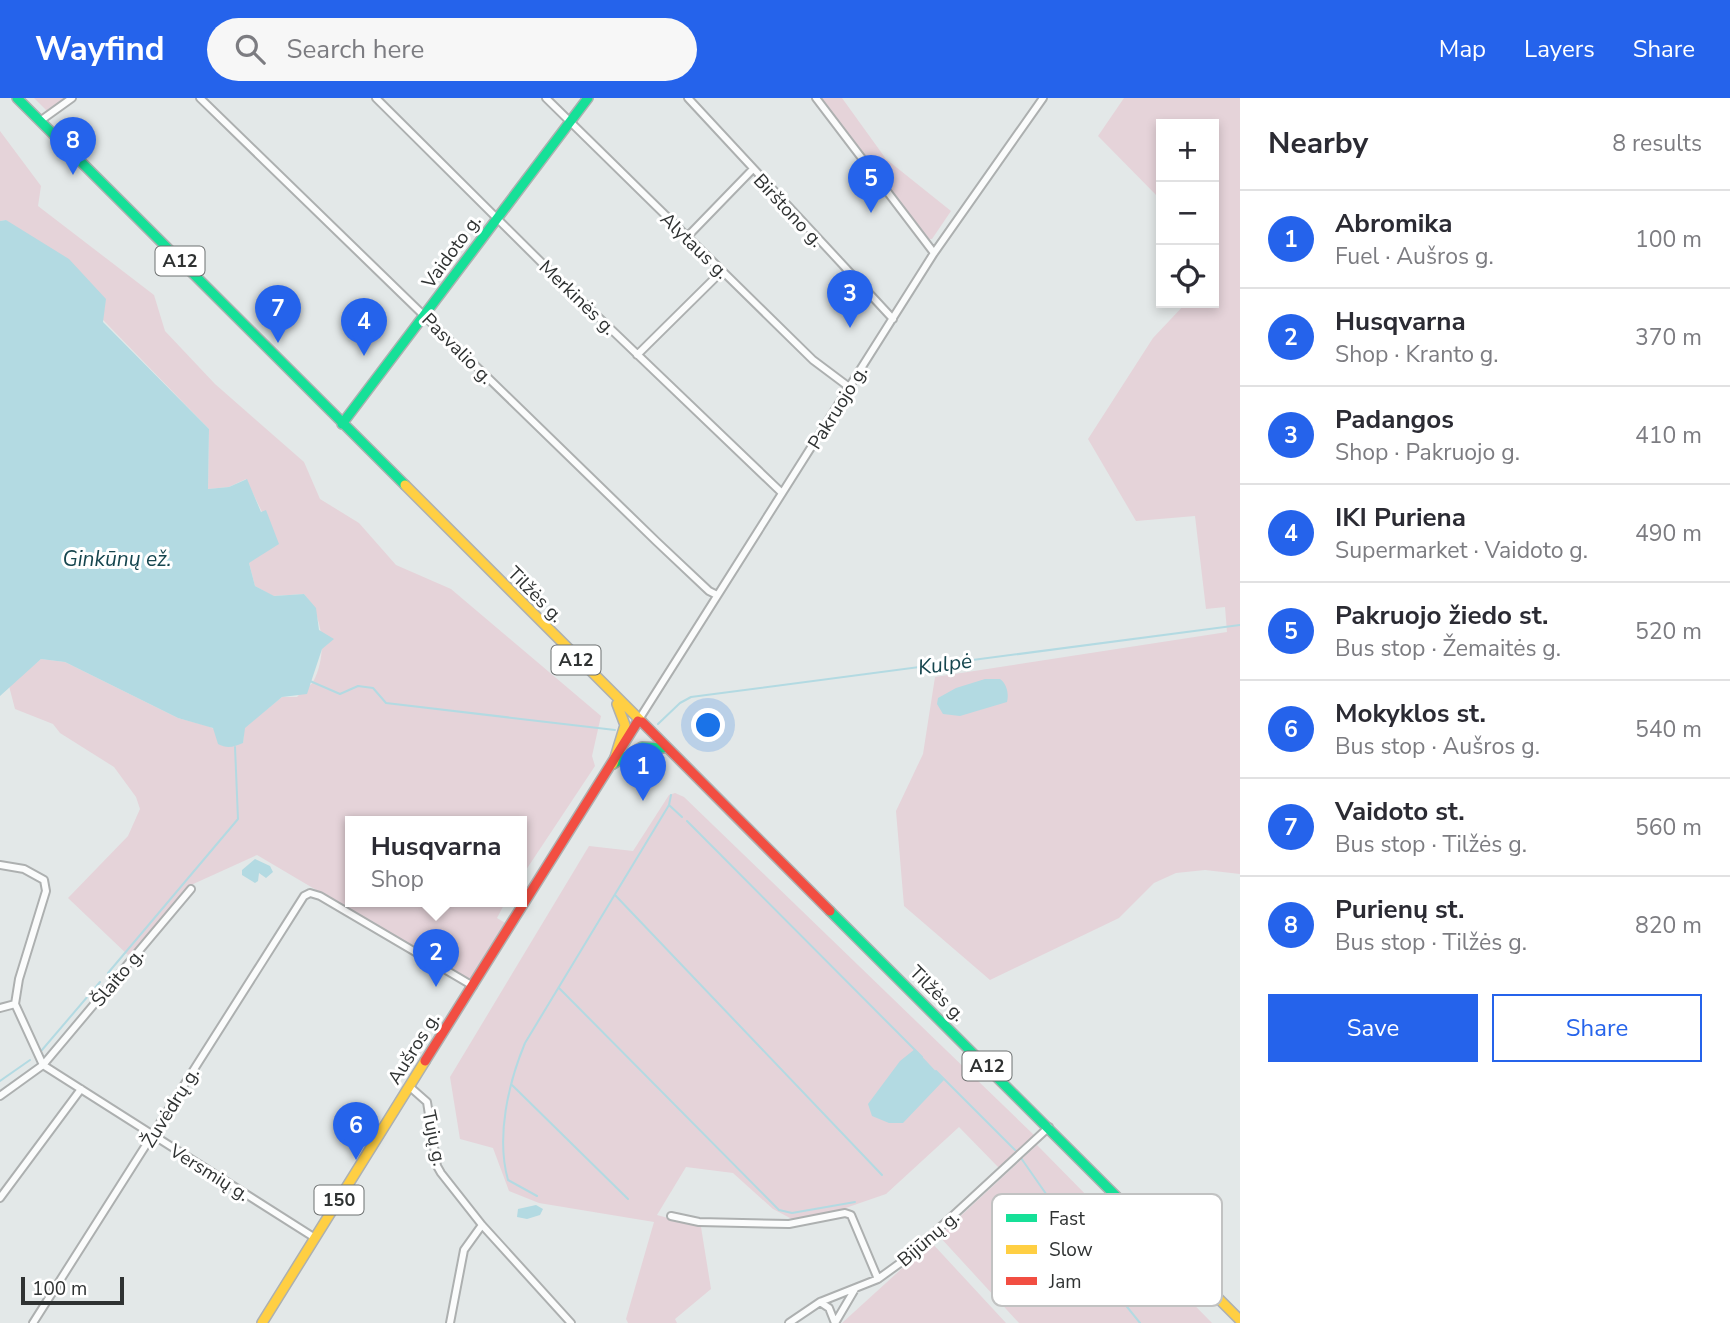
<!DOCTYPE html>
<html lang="en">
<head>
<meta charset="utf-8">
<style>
	:root { --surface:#fff; --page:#f7f7f7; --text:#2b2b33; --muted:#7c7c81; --line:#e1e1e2; --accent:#2563eb }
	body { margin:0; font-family:"Nunito Sans",sans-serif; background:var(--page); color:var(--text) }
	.controls { position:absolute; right:21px; top:21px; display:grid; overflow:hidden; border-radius:0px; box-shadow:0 4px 10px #0003 }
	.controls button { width:63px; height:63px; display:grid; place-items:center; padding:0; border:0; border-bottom:2px solid var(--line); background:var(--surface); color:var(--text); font:35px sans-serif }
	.scale { position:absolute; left:21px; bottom:18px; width:103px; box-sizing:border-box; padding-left:7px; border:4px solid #2f3232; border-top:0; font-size:19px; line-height:24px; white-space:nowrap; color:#2f3232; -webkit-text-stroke:5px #fff; paint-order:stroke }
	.you { position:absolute; left:709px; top:628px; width:24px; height:24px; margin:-18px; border:5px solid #fff; border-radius:50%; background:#1a73e8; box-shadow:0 0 0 10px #1a73e833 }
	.badge { display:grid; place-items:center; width:46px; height:46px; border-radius:50%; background:var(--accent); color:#fff; font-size:23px; font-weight:700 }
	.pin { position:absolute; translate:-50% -58px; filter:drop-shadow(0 2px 4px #0008) }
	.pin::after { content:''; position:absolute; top:37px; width:24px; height:21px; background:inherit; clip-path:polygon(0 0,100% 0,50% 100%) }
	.popup { position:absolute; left:345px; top:718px; width:182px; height:91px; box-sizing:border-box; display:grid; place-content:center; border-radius:0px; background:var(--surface); filter:drop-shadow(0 2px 5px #0005); font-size:23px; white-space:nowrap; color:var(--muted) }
	.popup b { font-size:26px; color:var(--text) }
	.popup::after { content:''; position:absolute; left:50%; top:100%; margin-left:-14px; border:14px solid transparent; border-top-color:var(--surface) }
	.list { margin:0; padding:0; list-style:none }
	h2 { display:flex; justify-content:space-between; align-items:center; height:91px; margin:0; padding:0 28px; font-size:30px }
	h2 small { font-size:23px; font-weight:400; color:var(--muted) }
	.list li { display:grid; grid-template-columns:46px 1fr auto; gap:21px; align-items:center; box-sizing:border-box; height:98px; padding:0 28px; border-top:2px solid var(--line) }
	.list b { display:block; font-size:26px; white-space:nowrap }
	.list p { margin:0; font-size:23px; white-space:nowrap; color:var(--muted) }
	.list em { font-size:23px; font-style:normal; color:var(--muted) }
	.actions { display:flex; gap:14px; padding:21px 28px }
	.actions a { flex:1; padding:16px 0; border:2px solid var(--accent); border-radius:0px; text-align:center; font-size:24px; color:var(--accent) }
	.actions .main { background:var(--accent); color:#fff }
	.icon { flex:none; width:38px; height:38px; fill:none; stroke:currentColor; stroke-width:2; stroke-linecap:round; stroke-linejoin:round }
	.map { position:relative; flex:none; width:1240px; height:1225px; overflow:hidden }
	header { display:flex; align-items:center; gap:42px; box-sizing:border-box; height:98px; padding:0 35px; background:var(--accent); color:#fff }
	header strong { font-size:33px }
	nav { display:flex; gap:38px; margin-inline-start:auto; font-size:24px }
	.search { width:490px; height:63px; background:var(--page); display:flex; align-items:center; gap:18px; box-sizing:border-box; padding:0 24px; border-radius:38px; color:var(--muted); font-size:26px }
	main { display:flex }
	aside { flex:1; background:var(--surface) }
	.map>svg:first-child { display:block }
</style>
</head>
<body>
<header>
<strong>Wayfind</strong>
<div class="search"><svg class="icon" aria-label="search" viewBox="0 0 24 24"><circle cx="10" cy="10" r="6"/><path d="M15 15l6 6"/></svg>Search here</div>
<nav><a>Map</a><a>Layers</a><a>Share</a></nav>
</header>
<main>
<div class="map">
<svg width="1240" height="1225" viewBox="0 0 1240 1225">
	<rect width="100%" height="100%" fill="#e3e8e8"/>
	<path fill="#e5d3d9" d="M34,0H72L50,16Z
		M816,0H842L886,61L951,113L932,141H927Z
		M1124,0H1240V776L1205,772L1176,775L1154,785L1119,820L990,882L904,808L896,713L923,656L935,579L1227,534L1225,509L1206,511L1195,418L1136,423L1088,341L1153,240L1186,205H1214V26H1161V102L1098,38Z
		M0,33L41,88L38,108L154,197L165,233L215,286L304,364L320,401L359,425L396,467L451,491L601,618L592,658L595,668L522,778V723H350V803H506L497,820L507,826L472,884L257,757L191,787L130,859L68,800L128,738L140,711L136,699L114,669L60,635L53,626L15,611L9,588L41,561L65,564L178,620L208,628L243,645L244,630L282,599H297C301,594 309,589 313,584C328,557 323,517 304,496L273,498L255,488L249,465L262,414L246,381L229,389L208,391L209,331L6,122L0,123Z
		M675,695L684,699L1035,1038L999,1070L959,1029L886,1096L831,1115L792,1121L773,1111L733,1075L686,1069L657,1117L701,1129L711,1191L675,1221L677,1225H628L626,1221L654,1124L539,1105L509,1093L493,1050L460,1041L450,979L589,748L633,753L669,697Z
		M1037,1047L1212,1225H1019L939,1138Z
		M931,1144L1006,1225H842Z"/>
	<path fill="#b3dae2" d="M6,122L69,161L106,201L103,224L209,331L208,391L229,389L247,381L261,414L266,412L279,446L249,465L255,488L274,498L304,496L316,510L319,532L334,541L322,551L307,596L282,599L245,630L243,645C234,649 227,651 218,646L213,630L178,620L65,564L41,561L0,598V123Z
		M985,581H1000C1007,586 1009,596 1007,604L960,618L943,616L937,606L938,600L956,590Z
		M255,761L270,768L273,774L266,780L259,775L258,783L255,785L242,777V772Z
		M915,951L944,982L903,1025H889L872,1018L868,1006L900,963Z
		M536,1107L543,1111L540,1117L527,1121L517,1119L518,1111Z"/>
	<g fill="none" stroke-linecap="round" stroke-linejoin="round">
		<path stroke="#b3dae2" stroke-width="2" d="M310,583L340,596L358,588L373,590L386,605L615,632
			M658,626L680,605L691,599L1240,527
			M671,697L669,707L682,719
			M687,723L922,959
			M615,797L882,1077
			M108,875L238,721L235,649
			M559,890L779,1112L792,1115L855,1104
			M42,952L100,884
			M936,973L1015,1052
			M0,983L30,962
			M512,987L628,1101
			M1021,1060L1111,1189L1140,1225
			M537,1098L508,1082C496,1039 508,986 525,945L669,707"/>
		<defs>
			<path id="street" d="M200,0L657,444L709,493L717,497
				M376,0L545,168L782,395
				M546,0L813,262L849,289
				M688,0L893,221
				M816,0L934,155
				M40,23L72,0
				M687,139L752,72
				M637,257L722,173
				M638,623L934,155L1043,0
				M0,767L24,771L44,782L46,793L19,881L15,906L43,967L191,791
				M0,910L15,906
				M410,989L427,1004L437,1068L441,1075L482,1127L571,1225
				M0,998L43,967L315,1140
				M0,1100L81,991
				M671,1118L699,1124L789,1126L845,1115L851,1117L878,1181
				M820,1204L829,1210L835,1225
				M33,1225L304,798L310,795L320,798L473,888
				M450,1225L464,1152L482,1127
				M789,1225L820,1204L878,1181L907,1160L1049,1029
				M835,1225L855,1191"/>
			<path id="fast" d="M17,0L405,387
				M342,326L588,0
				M613,666L642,649L663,650
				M830,813L1138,1120"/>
			<path id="slow" d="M405,387L642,624
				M613,666L625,627L617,606
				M1138,1120L1240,1222
				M262,1225L425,963"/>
			<path id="jam" d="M642,624L830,813
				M425,963L638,623"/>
		</defs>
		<use href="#street" stroke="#adb0b0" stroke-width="10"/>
		<use href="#fast" stroke="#adb0b0" stroke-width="12"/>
		<use href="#slow" stroke="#adb0b0" stroke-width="12"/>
		<use href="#jam" stroke="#adb0b0" stroke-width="12"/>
		<use href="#street" stroke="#fbfcfc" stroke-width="6"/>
		<use href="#fast" stroke="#16e098" stroke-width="9"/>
		<use href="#slow" stroke="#ffcf43" stroke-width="9"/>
		<use href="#jam" stroke="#f24e42" stroke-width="9"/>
	</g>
	<g text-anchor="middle" stroke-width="6" stroke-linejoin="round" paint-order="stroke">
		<g fill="#fff" stroke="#6d7070" stroke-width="2">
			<rect x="155.5" y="148.5" width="49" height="29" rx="5"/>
			<rect x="551.5" y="547.5" width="49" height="29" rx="5"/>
			<rect x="962.5" y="953.5" width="49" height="29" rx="5"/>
			<rect x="314.5" y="1087.5" width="49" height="29" rx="5"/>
		</g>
		<g font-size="18" font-weight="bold" fill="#2f3232">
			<text x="180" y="169">A12</text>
			<text x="576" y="568">A12</text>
			<text x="987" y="974">A12</text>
			<text x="339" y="1108">150</text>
		</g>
		<g font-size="19" fill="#2f3232" stroke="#fff">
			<text transform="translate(789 112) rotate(47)" y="7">Birštono g.</text>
			<text transform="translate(695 147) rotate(44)" y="7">Alytaus g.</text>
			<text transform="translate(451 153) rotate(-54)" y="7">Vaidoto g.</text>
			<text transform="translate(578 199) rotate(44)" y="7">Merkinės g.</text>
			<text transform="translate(458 250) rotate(45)" y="7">Pasvalio g.</text>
			<text transform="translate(837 309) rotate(-58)" y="7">Pakruojo g.</text>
			<text transform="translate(536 496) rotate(45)" y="7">Tilžės g.</text>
			<text transform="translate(117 879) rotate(-50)" y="7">Šlaito g.</text>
			<text transform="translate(938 895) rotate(45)" y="7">Tilžės g.</text>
			<text transform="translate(413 950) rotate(-58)" y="7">Aušros g.</text>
			<text transform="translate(170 1009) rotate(-58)" y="7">Žuvėdrų g.</text>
			<text transform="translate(435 1040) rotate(78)" y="7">Tujų g.</text>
			<text transform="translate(210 1074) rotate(32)" y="7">Versmių g.</text>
			<text transform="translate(928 1140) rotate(-41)" y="7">Bijūnų g.</text>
		</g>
		<g font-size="21" font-style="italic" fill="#16464f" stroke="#fff">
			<text x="117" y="468">Ginkūnų ež.</text>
			<text transform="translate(945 566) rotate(-8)" y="7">Kulpė</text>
		</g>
	</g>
	<rect x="992" y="1096" width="230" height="112" rx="10" fill="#fff" stroke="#c1c2c2" stroke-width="2"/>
	<rect x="1006" y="1116" width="31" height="8" fill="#16e098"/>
	<rect x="1006" y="1147" width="31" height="9" fill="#ffcf43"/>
	<rect x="1006" y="1179" width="31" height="8" fill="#f24e42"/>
	<g font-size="19" fill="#2f3232">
		<text x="1049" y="1127">Fast</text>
		<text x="1049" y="1158">Slow</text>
		<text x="1049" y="1190">Jam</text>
	</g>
</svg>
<div class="controls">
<button>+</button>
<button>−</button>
<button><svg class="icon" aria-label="locate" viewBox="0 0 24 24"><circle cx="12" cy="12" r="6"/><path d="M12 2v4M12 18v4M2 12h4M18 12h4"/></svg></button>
</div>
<div class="scale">100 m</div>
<div class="you"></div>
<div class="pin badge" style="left:643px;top:703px">1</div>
<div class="pin badge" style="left:436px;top:889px">2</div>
<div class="popup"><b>Husqvarna</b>Shop</div>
<div class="pin badge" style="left:850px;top:230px">3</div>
<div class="pin badge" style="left:364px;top:258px">4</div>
<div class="pin badge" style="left:871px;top:115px">5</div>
<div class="pin badge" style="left:356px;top:1062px">6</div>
<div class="pin badge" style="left:278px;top:245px">7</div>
<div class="pin badge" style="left:73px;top:77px">8</div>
</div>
<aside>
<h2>Nearby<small>8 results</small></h2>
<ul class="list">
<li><span class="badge">1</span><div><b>Abromika</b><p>Fuel · Aušros g.</p></div><em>100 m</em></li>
<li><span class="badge">2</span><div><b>Husqvarna</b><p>Shop · Kranto g.</p></div><em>370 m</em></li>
<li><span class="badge">3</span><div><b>Padangos</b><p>Shop · Pakruojo g.</p></div><em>410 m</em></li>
<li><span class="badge">4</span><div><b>IKI Puriena</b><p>Supermarket · Vaidoto g.</p></div><em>490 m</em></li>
<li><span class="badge">5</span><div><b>Pakruojo žiedo st.</b><p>Bus stop · Žemaitės g.</p></div><em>520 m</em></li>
<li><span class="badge">6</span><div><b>Mokyklos st.</b><p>Bus stop · Aušros g.</p></div><em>540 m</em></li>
<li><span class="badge">7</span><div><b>Vaidoto st.</b><p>Bus stop · Tilžės g.</p></div><em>560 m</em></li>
<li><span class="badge">8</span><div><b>Purienų st.</b><p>Bus stop · Tilžės g.</p></div><em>820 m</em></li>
</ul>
<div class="actions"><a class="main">Save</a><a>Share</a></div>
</aside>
</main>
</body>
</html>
